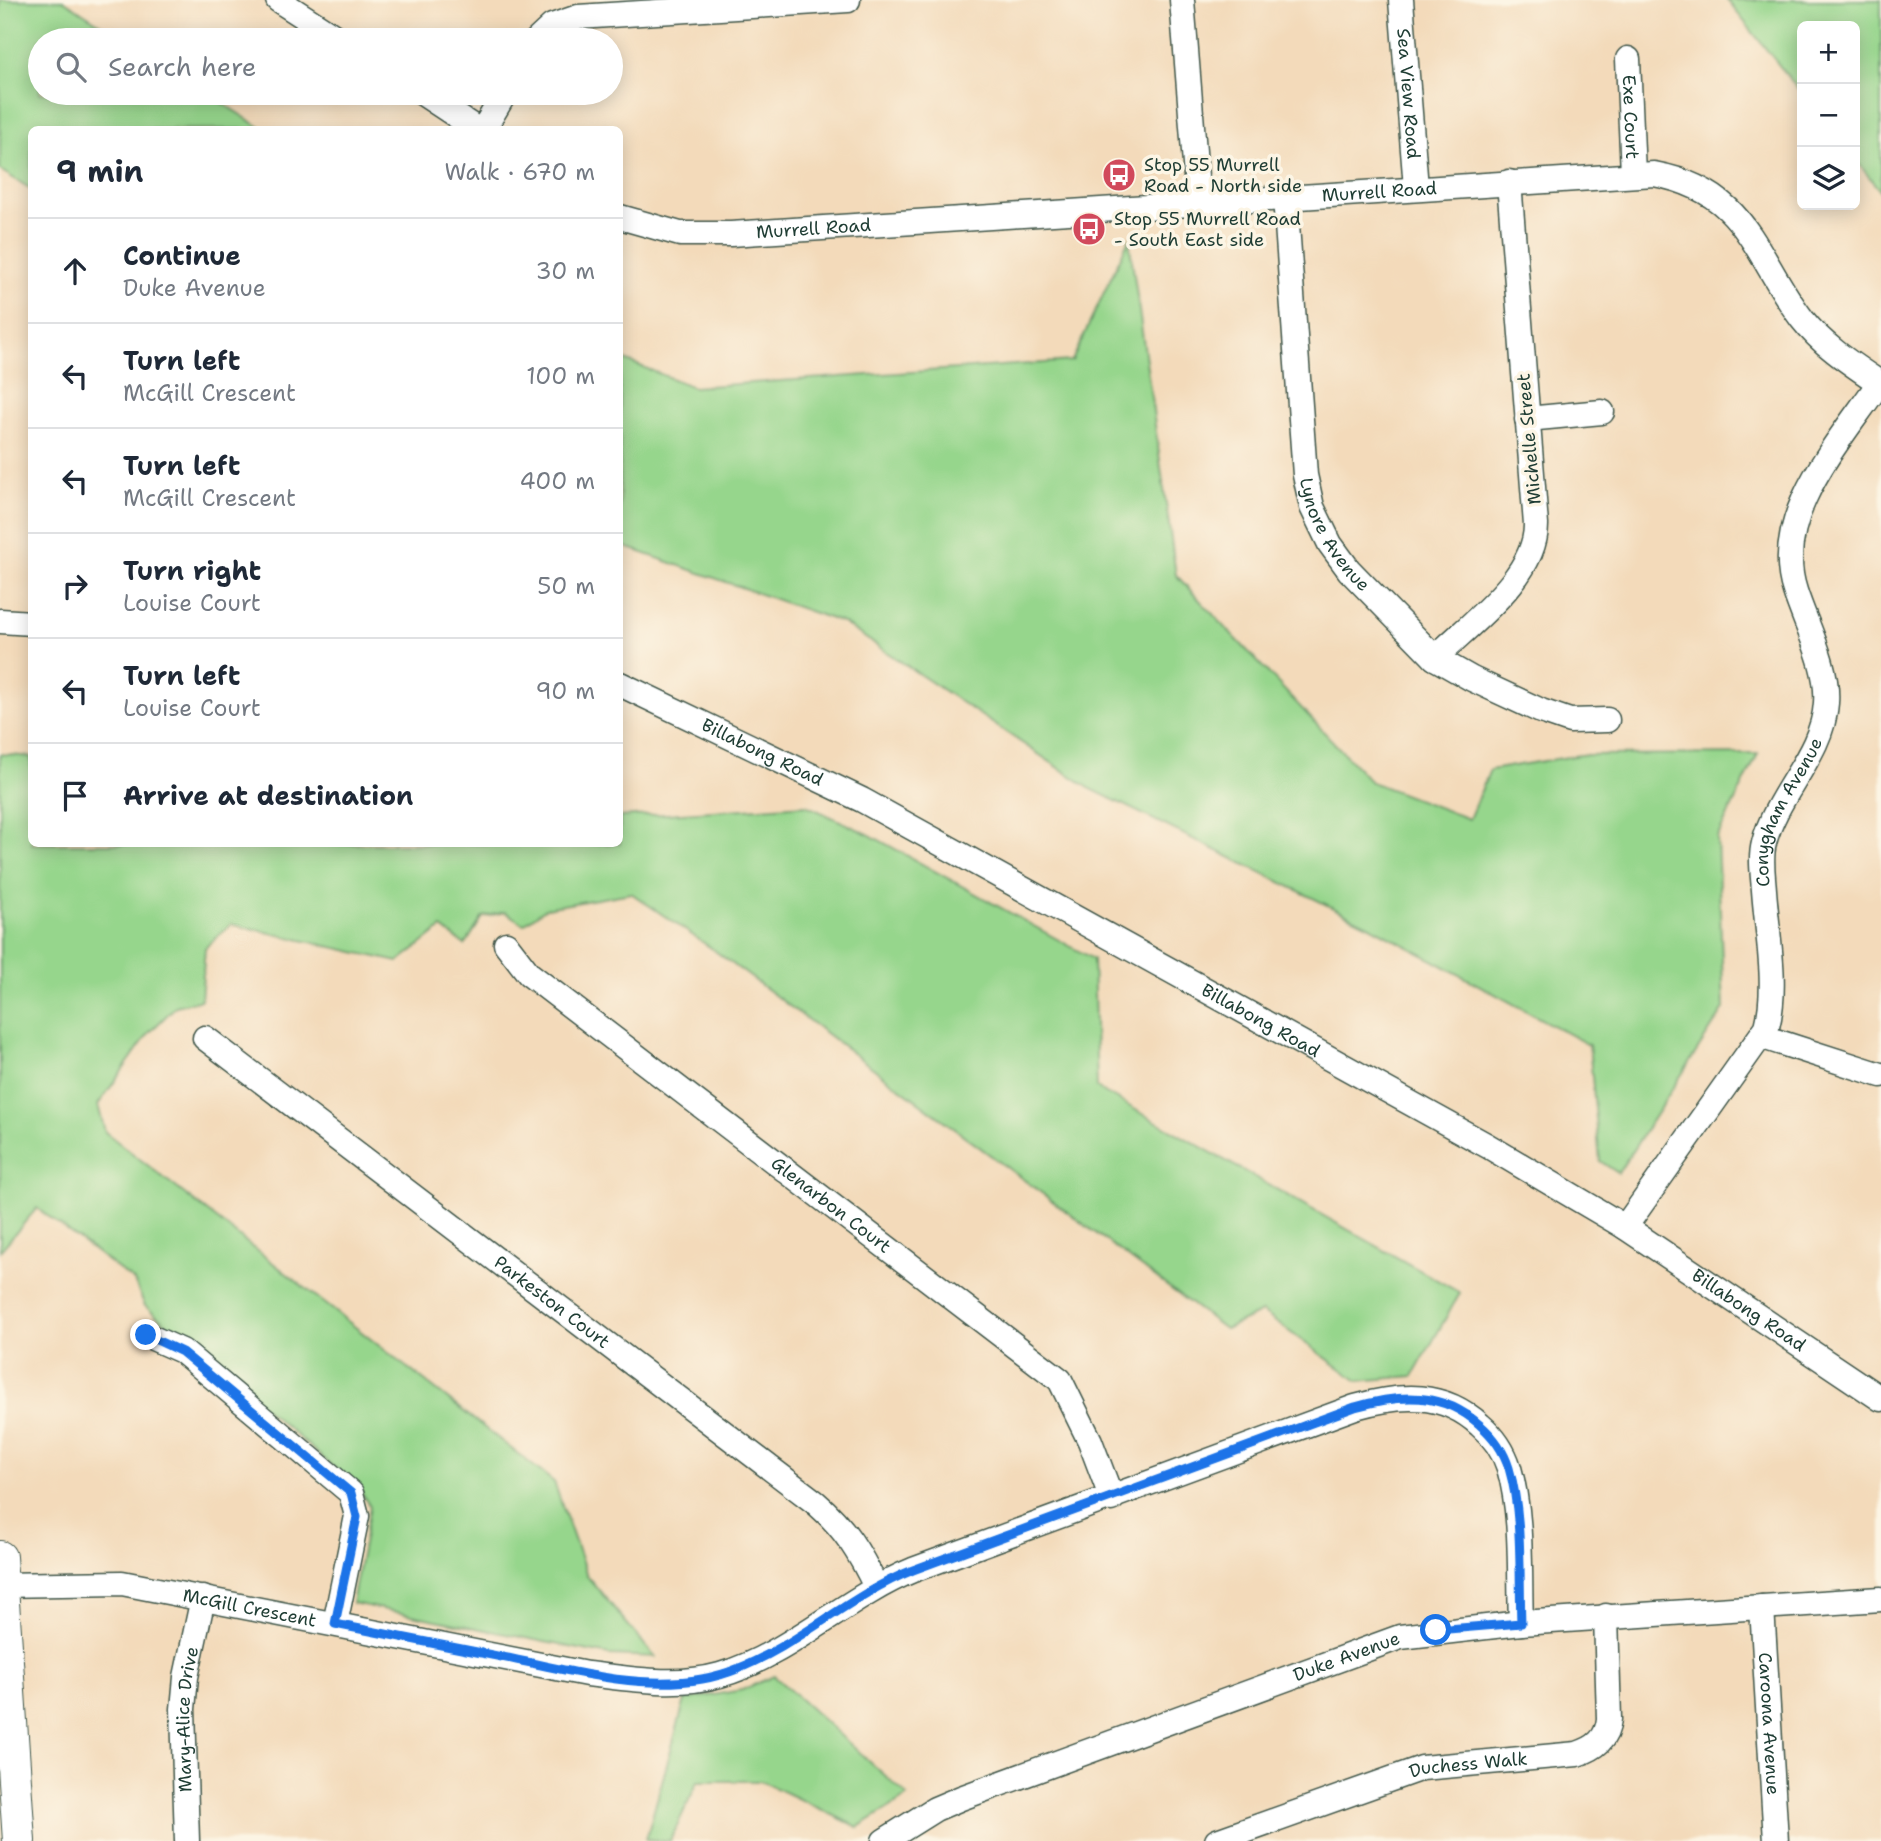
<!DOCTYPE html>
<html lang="en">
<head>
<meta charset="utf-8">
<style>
	:root { --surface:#fff; --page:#f6f6f7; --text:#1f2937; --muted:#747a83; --line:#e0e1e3 }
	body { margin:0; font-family:"Shantell Sans",sans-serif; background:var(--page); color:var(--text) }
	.controls { position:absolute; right:21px; top:21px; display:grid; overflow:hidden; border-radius:10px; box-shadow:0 4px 18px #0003 }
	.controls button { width:63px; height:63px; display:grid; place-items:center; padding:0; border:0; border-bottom:2px solid var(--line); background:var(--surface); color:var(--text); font:35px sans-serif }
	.stop { position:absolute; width:21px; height:21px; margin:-16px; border:5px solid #1a73e8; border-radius:50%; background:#fff }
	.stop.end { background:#1a73e8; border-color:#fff; box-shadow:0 2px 7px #0008 }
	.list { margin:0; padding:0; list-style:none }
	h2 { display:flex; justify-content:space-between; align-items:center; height:91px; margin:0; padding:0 28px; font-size:30px }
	h2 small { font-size:23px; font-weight:400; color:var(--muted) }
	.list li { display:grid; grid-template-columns:46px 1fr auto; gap:21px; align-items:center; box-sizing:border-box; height:105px; padding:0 28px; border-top:2px solid var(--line) }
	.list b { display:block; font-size:26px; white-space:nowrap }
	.list p { margin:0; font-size:23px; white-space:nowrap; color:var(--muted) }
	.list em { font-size:23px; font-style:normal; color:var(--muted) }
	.icon { flex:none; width:38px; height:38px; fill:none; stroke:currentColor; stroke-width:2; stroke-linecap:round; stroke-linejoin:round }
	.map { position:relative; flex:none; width:1881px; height:1841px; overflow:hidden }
	.search { position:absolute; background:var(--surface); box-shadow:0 4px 18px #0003; left:28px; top:28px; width:595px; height:77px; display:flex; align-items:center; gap:18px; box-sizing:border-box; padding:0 24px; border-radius:38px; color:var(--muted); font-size:26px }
	.panel { position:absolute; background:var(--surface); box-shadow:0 4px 18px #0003; left:28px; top:126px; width:595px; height:721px; border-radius:10px }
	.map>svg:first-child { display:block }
</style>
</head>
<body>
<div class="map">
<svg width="1881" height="1841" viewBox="0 0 1881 1841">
	<rect width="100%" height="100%" fill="#fcf5e5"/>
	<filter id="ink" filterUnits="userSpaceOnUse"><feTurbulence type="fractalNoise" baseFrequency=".0143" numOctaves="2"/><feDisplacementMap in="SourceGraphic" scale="14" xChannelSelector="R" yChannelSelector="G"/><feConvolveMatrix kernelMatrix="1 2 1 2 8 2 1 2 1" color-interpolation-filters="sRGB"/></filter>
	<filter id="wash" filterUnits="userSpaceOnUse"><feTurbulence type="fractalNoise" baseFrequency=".00686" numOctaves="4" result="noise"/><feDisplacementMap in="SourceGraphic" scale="28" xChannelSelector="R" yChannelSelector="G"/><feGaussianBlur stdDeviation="1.57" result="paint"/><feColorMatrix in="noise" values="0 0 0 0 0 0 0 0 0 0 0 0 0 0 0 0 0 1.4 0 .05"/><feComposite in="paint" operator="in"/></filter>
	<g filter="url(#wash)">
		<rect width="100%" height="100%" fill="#f3daba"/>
		<path fill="#96d68c" stroke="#5a8a60" stroke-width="2" d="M0,0H63L125,40H40V93H206L263,129L32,130L31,189L0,170Z
			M1727,0H1881V192L1855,159V26H1802V94Z
			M1129,239L1176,575L1371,782L1469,819L1490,770L1580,755L1758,754L1717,838L1724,1009L1618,1173L1600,1161L1589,1045L1370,926L1089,788L843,623L620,545V358L693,387L1072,361Z
			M0,754L31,757L32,844H620V817L806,805L868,834L1093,959L1097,1088L1460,1293L1413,1376L1358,1381L1262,1312L1225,1329L711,948L631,893L546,908L524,924L505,912L483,917L465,945L442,928L398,962L231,924L205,948L201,1000L176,1006L149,1033L98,1105L105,1132L554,1482L587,1576L655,1657L609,1655L352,1603L370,1507L359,1489L145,1306L134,1281L37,1208L0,1251Z
			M774,1676L908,1796L858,1827L761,1781H698L670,1841L646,1839L685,1700L742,1690Z"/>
	</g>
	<g filter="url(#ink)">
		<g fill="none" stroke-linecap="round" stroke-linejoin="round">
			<defs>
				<g id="minor">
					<path d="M278,0L340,40"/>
					<path d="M1182,0L1198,202"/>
					<path id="s1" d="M1401,0L1416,188"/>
					<path d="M537,40L552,26L578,17L848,0"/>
					<path id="s2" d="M1628,59L1633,174"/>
					<path d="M422,93L478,130"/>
					<path d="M483,130L505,93"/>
					<path id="s3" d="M1285,197L1305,475L1312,507L1330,544L1349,570L1435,658L1472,679L1541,711L1570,721L1607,720"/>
					<path id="s4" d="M620,217L680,234H731L1654,174C1748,191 1753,254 1802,319C1823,346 1853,365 1881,384"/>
					<path d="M1527,419L1602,412"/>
					<path d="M0,621L32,623"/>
					<path d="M1435,658C1470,623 1536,577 1536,525L1509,182"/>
					<path id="s5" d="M620,684L862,800L1488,1146L1625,1227L1881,1399"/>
					<path id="s6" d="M506,944L529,974L1060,1380L1090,1441L1112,1499"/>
					<path d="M1763,1037L1881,1075"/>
					<path id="s7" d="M205,1038L816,1503C845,1528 860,1553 876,1587"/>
					<path id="s8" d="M1625,1227L1767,1027C1778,985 1767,934 1764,890C1763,875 1760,858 1764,843C1776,794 1823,754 1826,703C1829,666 1806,626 1795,591C1770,516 1841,440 1879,383"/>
					<path d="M146,1335L182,1351L351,1493L357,1516L335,1624"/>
					<path id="s9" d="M0,1585L122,1583L587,1674C631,1679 677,1687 720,1675C787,1656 847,1597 913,1570L1355,1407C1400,1394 1443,1391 1480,1425C1493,1436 1504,1452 1509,1468C1523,1517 1519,1573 1521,1623"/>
					<path id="s10" d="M1762,1607L1776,1841"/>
					<path id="s11" d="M187,1841L183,1709L186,1677L203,1598"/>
					<path id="s12" d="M884,1841L935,1809L961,1798L1400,1637L1521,1623L1881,1599"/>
					<path id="s13" d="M1217,1841L1422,1768L1577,1754C1596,1748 1607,1739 1609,1719L1606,1616"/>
				</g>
				<path id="major" d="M0,1557L19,1841"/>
			</defs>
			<use href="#minor" stroke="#3f5548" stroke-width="27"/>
			<use href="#major" stroke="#3f5548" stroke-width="34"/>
			<use href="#minor" stroke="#fff" stroke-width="24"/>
			<use href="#major" stroke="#fff" stroke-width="32"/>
		</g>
	</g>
	<g fill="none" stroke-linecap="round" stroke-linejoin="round" filter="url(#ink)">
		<path stroke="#1a73e8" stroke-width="9" d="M146,1335L182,1352L351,1493L357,1517L335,1624C390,1635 446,1646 502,1657C576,1671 664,1699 737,1669C800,1644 850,1595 913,1570L1355,1407C1400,1394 1442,1391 1480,1425C1493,1436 1504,1452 1509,1468C1523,1516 1519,1573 1521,1623L1436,1630"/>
	</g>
	<defs>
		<symbol id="bus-disc" viewBox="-11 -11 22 22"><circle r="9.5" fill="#d1495b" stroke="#fcf5e5"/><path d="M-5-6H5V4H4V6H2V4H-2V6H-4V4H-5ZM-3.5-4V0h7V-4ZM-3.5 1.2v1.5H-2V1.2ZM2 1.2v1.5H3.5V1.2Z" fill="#fff"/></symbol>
	</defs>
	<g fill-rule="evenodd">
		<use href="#bus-disc" x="1100" y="156" width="38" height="38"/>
		<use href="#bus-disc" x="1070" y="210" width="38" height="38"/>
	</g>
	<g text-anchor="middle" stroke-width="7" stroke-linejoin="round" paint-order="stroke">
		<g font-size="18" fill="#1f3d34" stroke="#fcf5e5">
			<text dy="6" stroke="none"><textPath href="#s1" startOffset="94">Sea View Road</textPath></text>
			<text dy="6" stroke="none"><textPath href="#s2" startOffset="58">Exe Court</textPath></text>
			<text dy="6" stroke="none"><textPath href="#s4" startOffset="763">Murrell Road</textPath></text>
			<text dy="6" stroke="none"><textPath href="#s4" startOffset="196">Murrell Road</textPath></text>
			<text transform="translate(1529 439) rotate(-95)" y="6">Michelle Street</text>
			<text dy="6" stroke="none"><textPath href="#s3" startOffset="346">Lynore Avenue</textPath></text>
			<text dy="6" stroke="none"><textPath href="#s5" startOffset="158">Billabong Road</textPath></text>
			<text dy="6" stroke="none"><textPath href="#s8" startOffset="467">Conygham Avenue</textPath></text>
			<text dy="6" stroke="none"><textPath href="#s5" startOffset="724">Billabong Road</textPath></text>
			<text dy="6" stroke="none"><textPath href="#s6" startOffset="418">Glenarbon Court</textPath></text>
			<text dy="6" stroke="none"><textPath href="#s7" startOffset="436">Parkeston Court</textPath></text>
			<text dy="6" stroke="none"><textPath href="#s5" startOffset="1292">Billabong Road</textPath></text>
			<text dy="6" stroke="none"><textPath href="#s9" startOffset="252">McGill Crescent</textPath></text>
			<text dy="6" stroke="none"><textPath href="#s12" startOffset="499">Duke Avenue</textPath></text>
			<text dy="6" stroke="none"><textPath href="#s11" startOffset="122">Mary-Alice Drive</textPath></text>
			<text dy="6" stroke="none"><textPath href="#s10" startOffset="117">Caroona Avenue</textPath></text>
			<text dy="6" stroke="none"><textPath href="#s13" startOffset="264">Duchess Walk</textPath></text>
		</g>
		<g font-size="18" fill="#1f3d34" stroke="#fcf5e5" text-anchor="start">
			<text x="1144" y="171">Stop 55 Murrell<tspan x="1144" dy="21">Road - North side</tspan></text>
			<text x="1114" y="225">Stop 55 Murrell Road<tspan x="1114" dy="21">- South East side</tspan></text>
		</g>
	</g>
</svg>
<div class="controls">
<button>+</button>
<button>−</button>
<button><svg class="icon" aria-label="layers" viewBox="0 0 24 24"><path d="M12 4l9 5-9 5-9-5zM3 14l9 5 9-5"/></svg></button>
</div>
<div class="stop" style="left:1436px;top:1630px"></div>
<div class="stop end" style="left:146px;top:1335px"></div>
<div class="search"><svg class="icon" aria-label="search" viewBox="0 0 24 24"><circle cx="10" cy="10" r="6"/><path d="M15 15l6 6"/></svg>Search here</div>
<section class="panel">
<h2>9 min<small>Walk · 670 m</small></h2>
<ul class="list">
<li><svg class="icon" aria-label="ahead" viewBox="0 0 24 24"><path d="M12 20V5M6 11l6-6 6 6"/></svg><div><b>Continue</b><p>Duke Avenue</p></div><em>30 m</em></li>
<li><svg class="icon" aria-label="left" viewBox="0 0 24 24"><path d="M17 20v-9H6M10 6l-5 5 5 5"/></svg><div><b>Turn left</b><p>McGill Crescent</p></div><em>100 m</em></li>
<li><svg class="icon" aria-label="left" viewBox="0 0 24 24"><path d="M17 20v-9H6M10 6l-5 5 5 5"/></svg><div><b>Turn left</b><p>McGill Crescent</p></div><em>400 m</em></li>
<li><svg class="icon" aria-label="right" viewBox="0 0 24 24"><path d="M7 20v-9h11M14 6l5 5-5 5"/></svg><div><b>Turn right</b><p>Louise Court</p></div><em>50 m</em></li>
<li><svg class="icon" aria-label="left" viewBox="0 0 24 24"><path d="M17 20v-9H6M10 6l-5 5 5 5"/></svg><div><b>Turn left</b><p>Louise Court</p></div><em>90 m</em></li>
<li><svg class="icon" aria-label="arrive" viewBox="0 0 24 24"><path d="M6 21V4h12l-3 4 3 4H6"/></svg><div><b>Arrive at destination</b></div></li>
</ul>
</section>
</div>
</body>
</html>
